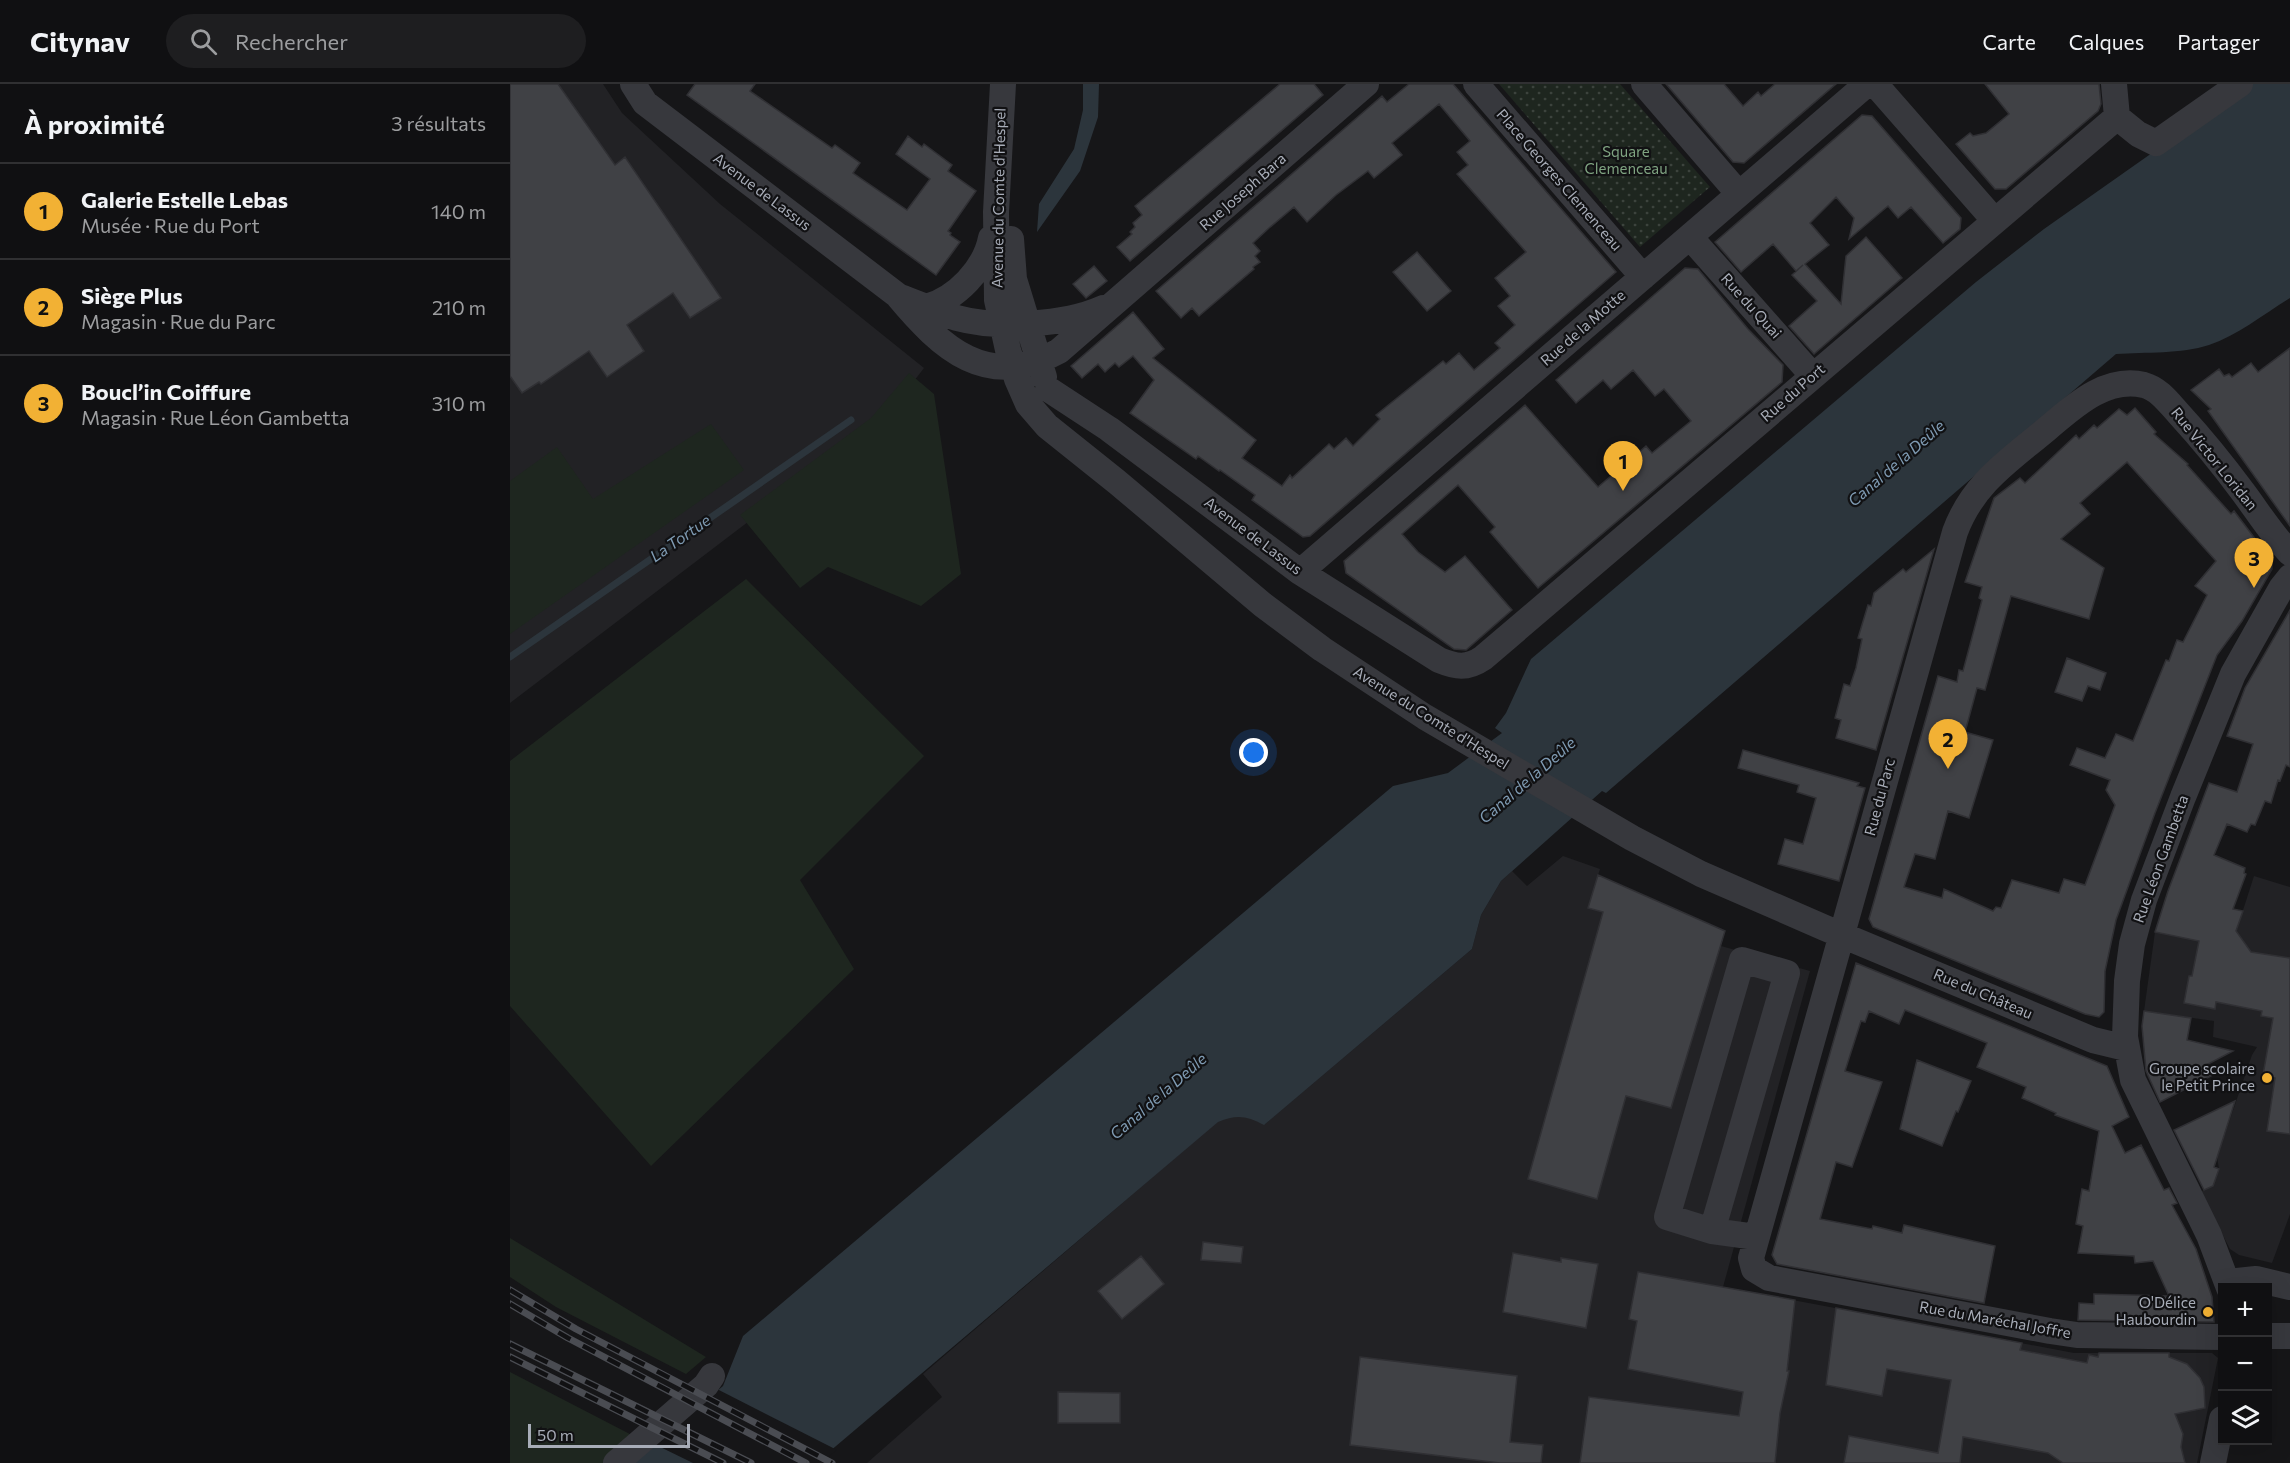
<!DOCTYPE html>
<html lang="fr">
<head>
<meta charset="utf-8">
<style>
	:root { --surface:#101012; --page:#1e1e20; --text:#f1f3f6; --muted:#9c9d9f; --line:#303032; --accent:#f2b134 }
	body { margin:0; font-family:Commissioner,sans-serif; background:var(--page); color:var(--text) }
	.controls { position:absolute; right:18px; bottom:18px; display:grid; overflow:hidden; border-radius:0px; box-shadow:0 6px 24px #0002 }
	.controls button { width:54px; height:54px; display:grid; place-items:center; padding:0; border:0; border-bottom:2px solid var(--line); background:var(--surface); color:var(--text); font:30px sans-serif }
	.scale { position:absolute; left:18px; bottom:15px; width:162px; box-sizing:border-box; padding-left:6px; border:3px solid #a8adb8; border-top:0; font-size:16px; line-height:21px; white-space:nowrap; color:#a8adb8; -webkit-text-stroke:4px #111113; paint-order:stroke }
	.you { position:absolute; left:744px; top:669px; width:21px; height:21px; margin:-15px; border:4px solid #fff; border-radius:50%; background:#1a73e8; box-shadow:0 0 0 9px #1a73e833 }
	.badge { display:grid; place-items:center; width:39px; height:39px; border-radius:50%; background:var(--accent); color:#111; font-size:20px; font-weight:700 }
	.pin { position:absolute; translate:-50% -50px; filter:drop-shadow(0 2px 3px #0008) }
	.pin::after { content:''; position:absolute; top:32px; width:21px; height:18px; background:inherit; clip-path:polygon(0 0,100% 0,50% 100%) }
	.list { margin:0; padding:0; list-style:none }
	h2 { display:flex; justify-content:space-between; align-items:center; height:78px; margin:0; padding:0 24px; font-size:26px }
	h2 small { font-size:20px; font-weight:400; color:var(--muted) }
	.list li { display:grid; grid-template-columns:39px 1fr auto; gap:18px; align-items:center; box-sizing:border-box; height:96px; padding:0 24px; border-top:2px solid var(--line) }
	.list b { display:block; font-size:22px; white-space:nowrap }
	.list p { margin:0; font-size:20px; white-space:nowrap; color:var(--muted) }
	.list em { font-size:20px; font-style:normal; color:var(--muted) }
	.icon { flex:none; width:33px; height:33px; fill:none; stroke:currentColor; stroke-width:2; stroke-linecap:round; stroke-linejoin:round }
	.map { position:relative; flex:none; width:1780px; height:1379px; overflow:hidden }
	header { display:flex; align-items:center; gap:36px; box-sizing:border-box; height:84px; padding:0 30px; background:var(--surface); border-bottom:2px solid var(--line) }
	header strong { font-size:28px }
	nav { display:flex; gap:33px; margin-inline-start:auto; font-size:21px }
	.search { width:420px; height:54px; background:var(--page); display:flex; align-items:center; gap:15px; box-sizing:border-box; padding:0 21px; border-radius:33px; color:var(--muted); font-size:22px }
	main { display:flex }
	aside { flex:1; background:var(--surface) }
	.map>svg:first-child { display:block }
</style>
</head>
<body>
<header>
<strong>Citynav</strong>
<div class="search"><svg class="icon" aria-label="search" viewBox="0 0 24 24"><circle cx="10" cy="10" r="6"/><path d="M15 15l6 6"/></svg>Rechercher</div>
<nav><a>Carte</a><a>Calques</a><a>Partager</a></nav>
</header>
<main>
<aside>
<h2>À proximité<small>3 résultats</small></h2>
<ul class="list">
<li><span class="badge">1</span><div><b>Galerie Estelle Lebas</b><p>Musée · Rue du Port</p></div><em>140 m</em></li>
<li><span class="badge">2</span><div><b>Siège Plus</b><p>Magasin · Rue du Parc</p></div><em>210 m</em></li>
<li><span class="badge">3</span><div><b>Boucl’in Coiffure</b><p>Magasin · Rue Léon Gambetta</p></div><em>310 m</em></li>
</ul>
</aside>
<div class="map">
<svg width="1780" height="1379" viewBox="0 0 1780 1379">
	<defs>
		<pattern id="park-dots" width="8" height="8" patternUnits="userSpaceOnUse" patternTransform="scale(1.5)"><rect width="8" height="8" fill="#1e261f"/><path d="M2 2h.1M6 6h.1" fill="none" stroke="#3c433d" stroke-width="1.8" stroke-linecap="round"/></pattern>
	</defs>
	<rect width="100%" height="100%" fill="#161618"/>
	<path fill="#222225" d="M0,0H93L112,29L210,120L414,284L377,332L0,619Z
		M1053,772L1090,785L1088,791L1215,847L1211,862L1300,887L1213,1203L1564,1269H1702L1708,1274L1687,1379H357L432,1313L413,1290L708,1037L723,1031L738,1032L755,1040L962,865L971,831L991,797L1002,787L1017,802Z
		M1744,792L1780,803V1130L1762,1179L1729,1171L1720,1165L1690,1108L1703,1101L1709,1085L1707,1073L1742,971L1747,963L1703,953L1704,937L1634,927L1645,848L1718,862L1726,848Z"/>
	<path fill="#1e261f" d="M399,289L424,310L451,490L411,522L318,483L290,504L230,431L361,334Z
		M201,340L234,386L0,550V397L47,363L83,415Z
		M236,495L414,672L290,796L344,885L141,1082L0,922V677Z
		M0,1154L196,1273L176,1290L46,1223L0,1193Z
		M0,1288L143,1362L123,1379H0Z"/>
	<path fill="url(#park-dots)" d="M989,0H1110L1200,103L1130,163Z"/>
	<path fill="#2c353c" d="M573,0H589L588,33L570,87L527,148L529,120L564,65L573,26Z
		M1740,0H1780V214C1754,230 1728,251 1699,261C1671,270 1636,268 1606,270L1096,709L1092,707L991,797L971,831L962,865L754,1041C737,1032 727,1030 708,1038L306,1379H123L213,1302L233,1252L883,702L938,689L992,649L985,644L996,629L1021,575L1466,198L1534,145Z"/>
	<path fill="#161618" d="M205,1304L327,1366L310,1379H183L142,1359Z"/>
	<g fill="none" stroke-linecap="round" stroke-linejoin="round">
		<path stroke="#2c353c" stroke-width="7" d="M0,573L341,336"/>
	</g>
	<path fill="#404145" stroke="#303034" stroke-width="1.5" fill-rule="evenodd" d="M0,0H48L105,81L115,73L211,214L180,234L163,209L117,241L134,267L97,293L79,267L31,300L29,298L12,309L0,292Z
		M185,0H245L240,7L322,64L325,61L350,79L343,89L397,126L420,95L386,70L398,52L412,63L414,60L442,81L438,87L466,107L438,147L441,149L440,151L450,158L426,191L177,11Z
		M770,0H804L813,11L620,177L607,163L622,150L620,148L625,143L623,139L632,131L625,122Z
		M899,0H943L1106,188L800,452L793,453L742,416L745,411L710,386L709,387L688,372L686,375L620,329L644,296L623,272L609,283L605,279L595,288L588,280L572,294L561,282L623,228L654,265L643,274L746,356L732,374L772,402L780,391L782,394L819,360L824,365L836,354L843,362L870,335L866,331L933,277L936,280L949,269L964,286L990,264L985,259L1005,241L988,222L1000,212L985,194L1016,168L947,90L958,81L947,68L960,57L929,20L882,59L892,71L864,94L858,87L826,111L797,138L784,123L759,144L743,159L750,167L745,172L750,178L743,183L744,185L689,232L682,224L671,234L646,207L872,12L877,18Z
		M1156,0H1214L1233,22L1248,8L1251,12L1265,0H1326L1234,79L1223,78Z
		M1475,0H1589L1591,20L1588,27L1496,105H1485L1446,60L1460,49L1463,52L1476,49L1499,30Z
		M1352,31L1362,32L1451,134L1450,145L1433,159L1401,123L1388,134L1378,122L1339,155L1344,134L1326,113L1300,139L1319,161L1295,180L1331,220L1336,172L1356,153L1392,194L1304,270L1279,242L1307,217L1282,191L1293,181L1286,187L1263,160L1231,188L1205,158Z
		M907,168L941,207L917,227L883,188Z
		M584,182L597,197L576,214L563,200Z
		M1175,184L1188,185L1238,245L1273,281L1272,298L1028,504L980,448L985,443L948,401L892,450L908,468L935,488L955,472L1002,526L956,566L944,565L836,489L834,477L1015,321L1088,403L1136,362L1142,369L1181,337L1154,305L1145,312L1123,286L1101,305L1093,296L1066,319L1046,296Z
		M1780,264V442L1698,327L1701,325L1681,306L1709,285L1714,292L1719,290L1722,293L1741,279L1748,288Z
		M1625,324L1646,348L1644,350L1678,380L1677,381L1721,430L1724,427L1762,477V485L1732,537L1707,571L1645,729L1606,836L1595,887L1594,928L1589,933L1575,930L1363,843L1359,835L1428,592L1447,598L1449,586L1453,587L1472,516L1469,514L1472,503L1455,498L1484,414L1510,394L1515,399L1566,351L1569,355L1584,341L1587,344L1609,325L1617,331ZM1617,378L1706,477L1685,502L1697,511L1673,558L1667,556L1659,577L1656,576L1623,657L1606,650L1595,674L1567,664L1560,681L1600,696L1596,706L1605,721L1575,801L1554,795L1549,809L1502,796L1491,824L1486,823L1483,827L1434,805L1432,814L1394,803L1405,770L1425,775L1438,727L1459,734L1483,656L1455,648L1467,604L1475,606L1501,512L1579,535L1594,484L1551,455L1580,430L1570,419Z
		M1424,465L1366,666L1326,654L1331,636L1325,634L1334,600L1340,602L1346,584L1352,555L1348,554L1358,521L1361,522L1364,509L1393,485L1396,488Z
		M1780,526V683L1776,681L1770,697L1768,696L1761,719L1755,717L1745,741L1741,740L1737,748L1717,740L1704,771L1735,784L1734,789L1736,790L1723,825L1733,827L1726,847L1741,868L1780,874V1050L1757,1047L1765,994L1753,991L1763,934L1751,932L1752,927L1706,918L1705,925L1674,919L1679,892H1682L1689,857L1645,848L1658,807L1699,699L1727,708L1743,660L1717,652L1735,604Z
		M1557,574L1596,589L1590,606L1578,602L1572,617L1545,608Z
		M1233,666L1349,699L1347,702L1355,704L1329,797L1268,780L1275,755L1293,760L1306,714L1287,708L1289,701L1228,684Z
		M1088,791L1215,847L1161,1024L1116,1012L1087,1115L1018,1095L1093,828L1078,824Z
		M1346,879L1597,982L1619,1033L1602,1042L1615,1069L1631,1061L1654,1106L1659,1104L1667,1119L1662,1121L1686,1165L1702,1213L1704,1238L1568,1236L1569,1219L1584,1220V1210L1659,1212L1643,1177L1625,1179L1624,1172L1568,1169L1573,1142L1566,1140L1572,1105L1579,1107L1589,1047L1545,1031L1546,1029L1512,1014L1516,1003L1467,983L1477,959L1395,926L1389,940L1359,927L1355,938L1351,937L1335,987L1372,998L1342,1083L1326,1078L1310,1135L1362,1145L1363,1142L1392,1149L1394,1141L1485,1162L1474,1219L1267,1180L1262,1171Z
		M1634,927L1681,934L1677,956L1723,967L1698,980L1703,991L1650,1018L1636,987L1632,942Z
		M1407,976L1461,997L1448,1028L1446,1027L1432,1062L1390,1045Z
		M1725,1017L1704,1083L1709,1085L1703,1102L1694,1106L1664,1046Z
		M693,1158L733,1163L731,1179L691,1176Z
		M1003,1169L1051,1178V1174L1088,1180L1076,1244L993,1228Z
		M631,1172L654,1200L612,1235L588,1207Z
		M1128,1188L1285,1216L1277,1287H1279L1270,1329L1265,1379H1070L1079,1313L1229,1332L1233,1308L1118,1285L1127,1237L1119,1235Z
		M1326,1224L1512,1259L1510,1266L1577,1279L1579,1271L1588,1273L1589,1269H1659V1273L1677,1280L1690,1294L1694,1303L1695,1324L1665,1330L1673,1350L1671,1363L1675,1379H1553L1538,1369L1453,1353L1450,1379H1334L1339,1352L1428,1369L1441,1296L1377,1285L1372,1312L1316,1301Z
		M850,1273L1007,1292L1000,1358L1033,1361L1031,1379H990L840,1361Z
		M548,1308L610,1309V1339H548Z"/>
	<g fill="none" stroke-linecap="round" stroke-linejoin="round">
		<path stroke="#37383d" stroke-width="26" d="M123,0L135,19L387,211C432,265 477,307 549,267L856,0
			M493,0L486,128L487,216L498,266L507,295L518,320L537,342L607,398L753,521L812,565L915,633L1122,754L1191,790L1315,844L1583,956L1616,964
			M966,0L1133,193
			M1134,0L1229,110
			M1365,0L1485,137
			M1604,0L1607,33
			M1607,33L1628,50L1646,59L1730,0
			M1180,153L1303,292
			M501,155L504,195L534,293
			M390,213C409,220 427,228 447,234C487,245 555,241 593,224
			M416,223C446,215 475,185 481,154
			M538,305L599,345L790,488L929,576C946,583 957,585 973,574L1607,33
			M790,488L1357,0
			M1202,1147L1277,889L1232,876L1157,1133L1202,1147L1246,1153
			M1717,1198L1746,1195L1780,1203
			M1719,1204L1699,1151L1623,996L1615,953L1617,897L1622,860L1634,816L1673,713L1723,590L1772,503L1780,493
			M1758,1252H1780
			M1712,1253L1567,1251L1540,1247L1259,1194L1244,1185L1241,1174L1445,448C1463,399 1499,377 1538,344C1564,322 1596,292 1634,301C1649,305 1659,319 1669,330C1691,354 1713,381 1733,408C1748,428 1762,451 1780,469
			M106,1379L196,1301L202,1292
			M1703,1379L1712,1335"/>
		<defs>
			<path id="rail" d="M0,1206L66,1245L322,1379
				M0,1220L58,1254L296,1379
				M0,1260L241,1379
				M0,1273L213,1379"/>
		</defs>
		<use href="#rail" stroke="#4a4c52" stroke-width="7"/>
		<use href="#rail" stroke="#111113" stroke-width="4.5" stroke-dasharray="14" stroke-linecap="butt"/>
	</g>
	<g fill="#f2b134" stroke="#111113" stroke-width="2">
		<circle cx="1757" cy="994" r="6"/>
		<circle cx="1698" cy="1228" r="6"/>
	</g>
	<g text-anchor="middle" stroke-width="4.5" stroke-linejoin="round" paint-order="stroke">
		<g font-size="15" fill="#7fa381" stroke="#111113">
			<text x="1116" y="73">Square<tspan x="1116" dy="17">Clemenceau</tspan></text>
		</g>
		<g font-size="15" fill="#a8adb8" stroke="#111113">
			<text transform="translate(1049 96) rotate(49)" y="5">Place Georges Clemenceau</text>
			<text transform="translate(252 108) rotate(37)" y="5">Avenue de Lassus</text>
			<text transform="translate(733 108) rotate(-41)" y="5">Rue Joseph Bara</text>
			<text transform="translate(489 114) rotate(-89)" y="5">Avenue du Comte d'Hespel</text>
			<text transform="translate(1241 222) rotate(48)" y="5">Rue du Quai</text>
			<text transform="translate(1073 244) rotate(-41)" y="5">Rue de la Motte</text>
			<text transform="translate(1283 309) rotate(-41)" y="5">Rue du Port</text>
			<text transform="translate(1704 375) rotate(51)" y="5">Rue Victor Loridan</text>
			<text transform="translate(743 452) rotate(37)" y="5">Avenue de Lassus</text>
			<text transform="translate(921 634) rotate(32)" y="5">Avenue du Comte d'Hespel</text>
			<text transform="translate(1370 713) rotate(-75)" y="5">Rue du Parc</text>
			<text transform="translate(1651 775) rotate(-70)" y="5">Rue Léon Gambetta</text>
			<text transform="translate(1473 910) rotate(23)" y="5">Rue du Château</text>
			<text transform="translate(1485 1236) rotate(10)" y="5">Rue du Maréchal Joffre</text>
		</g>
		<g font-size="15" fill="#a8adb8" stroke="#111113" text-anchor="end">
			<text x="1745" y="990">Groupe scolaire<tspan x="1745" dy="17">le Petit Prince</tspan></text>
			<text x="1686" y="1224">O'Délice<tspan x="1686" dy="17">Haubourdin</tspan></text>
		</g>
		<g font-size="16" font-style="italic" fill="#7f9bb3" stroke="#111113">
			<text transform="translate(1386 379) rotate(-41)" y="6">Canal de la Deûle</text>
			<text transform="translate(170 454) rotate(-35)" y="6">La Tortue</text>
			<text transform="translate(1017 696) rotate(-41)" y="6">Canal de la Deûle</text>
			<text transform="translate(648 1012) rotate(-41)" y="6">Canal de la Deûle</text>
		</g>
	</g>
</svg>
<div class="controls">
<button>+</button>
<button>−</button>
<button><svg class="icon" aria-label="layers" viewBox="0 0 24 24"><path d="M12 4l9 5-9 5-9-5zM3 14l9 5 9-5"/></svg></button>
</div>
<div class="scale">50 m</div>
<div class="you"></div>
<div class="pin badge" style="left:1113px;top:407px">1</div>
<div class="pin badge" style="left:1438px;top:685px">2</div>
<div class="pin badge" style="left:1744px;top:504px">3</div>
</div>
</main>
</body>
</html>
